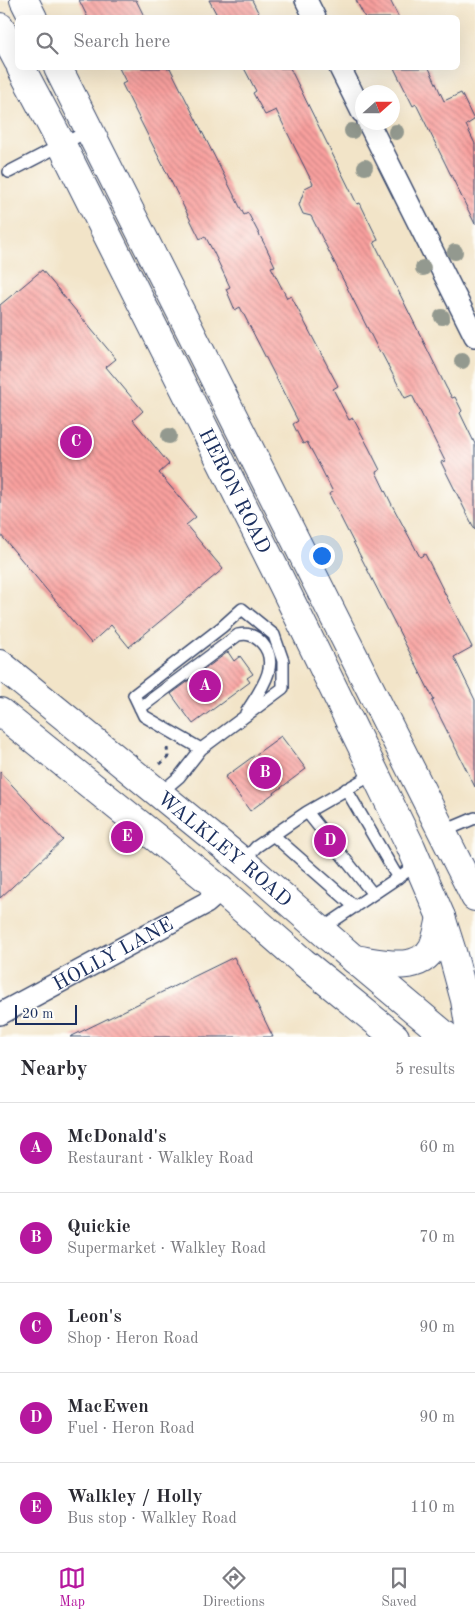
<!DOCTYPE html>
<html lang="en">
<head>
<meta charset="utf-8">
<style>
	:root { --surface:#fff; --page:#f7f7f7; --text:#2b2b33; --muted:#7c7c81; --line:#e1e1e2; --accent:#b5179e }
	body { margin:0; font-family:"Old Standard TT",serif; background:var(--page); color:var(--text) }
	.compass { position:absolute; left:355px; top:85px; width:45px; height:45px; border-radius:50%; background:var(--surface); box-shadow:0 5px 20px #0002; rotate:69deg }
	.scale { position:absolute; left:15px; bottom:12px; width:62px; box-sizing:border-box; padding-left:5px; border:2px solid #1b2f5e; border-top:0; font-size:14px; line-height:18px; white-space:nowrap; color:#1b2f5e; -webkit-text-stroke:4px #fdfcf7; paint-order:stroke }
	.you { position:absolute; left:321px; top:555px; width:18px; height:18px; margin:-12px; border:4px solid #fff; border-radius:50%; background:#1a73e8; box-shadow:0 0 0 8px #1a73e833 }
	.badge { display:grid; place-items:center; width:32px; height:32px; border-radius:50%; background:var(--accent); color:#fff; font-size:16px; font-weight:700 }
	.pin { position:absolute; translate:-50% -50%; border:2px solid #fff; box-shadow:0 1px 5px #0006 }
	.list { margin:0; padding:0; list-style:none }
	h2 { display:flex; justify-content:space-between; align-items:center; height:65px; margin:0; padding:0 20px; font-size:21px }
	h2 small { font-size:16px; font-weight:400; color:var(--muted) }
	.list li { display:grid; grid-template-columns:32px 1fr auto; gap:15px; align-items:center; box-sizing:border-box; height:90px; padding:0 20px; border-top:1px solid var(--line) }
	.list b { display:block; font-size:19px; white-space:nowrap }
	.list p { margin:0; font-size:16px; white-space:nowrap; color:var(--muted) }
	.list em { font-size:16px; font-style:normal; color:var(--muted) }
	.icon { flex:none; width:28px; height:28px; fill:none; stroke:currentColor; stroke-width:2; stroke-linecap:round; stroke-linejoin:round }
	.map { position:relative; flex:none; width:475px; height:1037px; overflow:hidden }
	.search { position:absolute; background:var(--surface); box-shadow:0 5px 20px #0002; left:15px; right:15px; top:15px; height:55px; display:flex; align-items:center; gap:12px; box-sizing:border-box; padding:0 18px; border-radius:8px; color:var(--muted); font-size:19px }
	.sheet { height:515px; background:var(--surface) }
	nav { display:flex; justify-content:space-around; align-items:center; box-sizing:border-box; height:70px; border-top:1px solid var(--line); background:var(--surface); font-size:14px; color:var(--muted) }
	nav a { display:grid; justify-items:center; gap:2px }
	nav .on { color:var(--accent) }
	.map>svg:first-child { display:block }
</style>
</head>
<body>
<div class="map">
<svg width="475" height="1037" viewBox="0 0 475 1037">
	<defs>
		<pattern id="building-back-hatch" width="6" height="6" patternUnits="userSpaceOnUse" patternTransform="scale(1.25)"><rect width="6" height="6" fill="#f9a09e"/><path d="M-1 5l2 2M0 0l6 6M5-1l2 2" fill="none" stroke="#c98384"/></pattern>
	</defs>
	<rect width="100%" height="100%" fill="#fdfcf7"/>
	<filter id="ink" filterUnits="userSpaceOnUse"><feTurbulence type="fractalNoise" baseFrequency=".02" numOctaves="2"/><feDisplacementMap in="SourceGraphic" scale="10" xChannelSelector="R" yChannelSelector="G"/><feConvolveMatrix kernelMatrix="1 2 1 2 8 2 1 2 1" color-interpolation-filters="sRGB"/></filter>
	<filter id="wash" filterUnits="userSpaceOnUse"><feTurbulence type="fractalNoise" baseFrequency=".0096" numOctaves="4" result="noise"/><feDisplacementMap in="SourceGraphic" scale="20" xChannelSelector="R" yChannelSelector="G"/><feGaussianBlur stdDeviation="1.12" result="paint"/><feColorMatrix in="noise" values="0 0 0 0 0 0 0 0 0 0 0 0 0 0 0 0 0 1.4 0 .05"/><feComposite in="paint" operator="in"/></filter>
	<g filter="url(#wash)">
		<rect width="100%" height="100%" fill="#f2e4c8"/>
		<g id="blocks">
			<path fill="url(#building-back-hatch)" d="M79,0H136L145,18H88Z
				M209,0H252L261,18L218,17Z
				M356,0H390L399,18H365Z
				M119,68H170L244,215L248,213L266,247L275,266L271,267L287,298L291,296L338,386L333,389L349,420L353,418L369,448L380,470L376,472L392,505L420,557L425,554L472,647L454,657L475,700V787L432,701L434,700L344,524L329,494L333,492L321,468L307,442L303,444L293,424L298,421L240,307L235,310L226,289L230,287L214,253L205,236L200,239L132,104L122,84L126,82Z
				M244,68H290L357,204L360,203L378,240L374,242L446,387L452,398L455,397L462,411L460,413L475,444V530L441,462L445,461L412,395L405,398L381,352L380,353L311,216L303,214L299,205L305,188L313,184L276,110L265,115L253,93L256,91Z
				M394,68H429L444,101L461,93L474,120L466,125L475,144V224L416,104L413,106Z
				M42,270L116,359L106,367L143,411L133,420L169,464L159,473L196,517L186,525L223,569L129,647L111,625L91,643L0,534V305Z
				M228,652L234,661L240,656L253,674L247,678L250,682L193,724L171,694Z
				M281,736L306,769L250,811L225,777Z
				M0,772L63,840L0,898Z
				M234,957L273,1037H70Z"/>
		</g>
	</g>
	<g filter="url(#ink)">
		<use href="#blocks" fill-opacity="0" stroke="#3b4a6e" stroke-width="1"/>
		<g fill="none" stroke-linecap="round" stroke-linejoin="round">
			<defs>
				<path id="lane" d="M9,172L90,130
					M242,609L274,635L283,661V688L201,749L144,716L134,695L222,627Z
					M140,708L238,635C248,633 254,635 262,643C282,665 258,693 246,713
					M346,789L398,878
					M159,794L179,777L201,749
					M307,812L319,827
					M442,832L475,818
					M273,835L355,907
					M341,854L373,894
					M243,862L256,847L307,812L375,773
					M320,930L418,864"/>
				<g id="street">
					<path d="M306,0L315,18"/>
					<path d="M340,68L362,112"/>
					<path d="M368,122L475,336"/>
					<path id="s1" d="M0,1014L206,903L221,890"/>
				</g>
				<g id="secondary">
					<path id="s2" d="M0,664L243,862L354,959L447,1037"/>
					<path d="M0,712L221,890L303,962L395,1037"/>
				</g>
				<g id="primary">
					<path d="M24,0L33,18"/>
					<path d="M0,27L18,61"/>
					<path id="s3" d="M21,68L62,145L282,583L411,847L441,917L452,952L465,1000L471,1037"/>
					<path d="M58,68L475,897"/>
					<path d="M354,959C377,962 419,975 433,947C437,938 439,927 441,917"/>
				</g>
			</defs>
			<use href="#lane" stroke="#3b4a6e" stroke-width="14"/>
			<use href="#street" stroke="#3b4a6e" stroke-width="24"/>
			<use href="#secondary" stroke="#3b4a6e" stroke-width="30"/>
			<use href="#primary" stroke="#3b4a6e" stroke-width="30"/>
			<path stroke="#3b4a6e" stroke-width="3" stroke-dasharray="4 4" stroke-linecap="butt" d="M160,764L168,757L167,748"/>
			<use href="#lane" stroke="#fff" stroke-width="11"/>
			<use href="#street" stroke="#fff" stroke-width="21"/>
			<use href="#secondary" stroke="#fff" stroke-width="28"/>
			<use href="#primary" stroke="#fff" stroke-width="28"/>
		</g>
		<g fill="#93998f">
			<circle cx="352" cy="131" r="8"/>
			<circle cx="396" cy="132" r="8"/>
			<circle cx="365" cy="167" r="8"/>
			<circle cx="455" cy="252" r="8"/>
			<circle cx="423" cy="268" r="8"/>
			<circle cx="442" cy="317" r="8"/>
			<circle cx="462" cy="361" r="8"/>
			<circle cx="169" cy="436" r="8"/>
		</g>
	</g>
	<g text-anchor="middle" stroke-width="5" stroke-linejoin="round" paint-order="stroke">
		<g font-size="20" fill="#1b2f5e" stroke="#fdfcf7">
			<text dy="7" stroke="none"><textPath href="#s3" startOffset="474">HERON ROAD</textPath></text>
			<text dy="7" stroke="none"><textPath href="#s2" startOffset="291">WALKLEY ROAD</textPath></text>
			<text dy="7" stroke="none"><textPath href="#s1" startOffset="128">HOLLY LANE</textPath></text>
		</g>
	</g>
</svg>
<svg class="compass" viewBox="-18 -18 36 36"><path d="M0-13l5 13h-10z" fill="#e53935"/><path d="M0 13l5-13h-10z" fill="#7c7c81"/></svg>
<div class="scale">20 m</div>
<div class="you"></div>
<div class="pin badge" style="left:205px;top:686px">A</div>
<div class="pin badge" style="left:265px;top:773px">B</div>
<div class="pin badge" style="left:76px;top:442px">C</div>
<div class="pin badge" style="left:330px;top:841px">D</div>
<div class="pin badge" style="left:127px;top:837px">E</div>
<div class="search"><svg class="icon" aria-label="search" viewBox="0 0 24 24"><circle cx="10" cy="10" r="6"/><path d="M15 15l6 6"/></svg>Search here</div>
</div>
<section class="sheet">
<h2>Nearby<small>5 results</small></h2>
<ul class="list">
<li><span class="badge">A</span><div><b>McDonald's</b><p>Restaurant · Walkley Road</p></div><em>60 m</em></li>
<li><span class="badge">B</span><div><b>Quickie</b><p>Supermarket · Walkley Road</p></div><em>70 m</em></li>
<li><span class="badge">C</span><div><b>Leon's</b><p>Shop · Heron Road</p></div><em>90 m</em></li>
<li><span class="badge">D</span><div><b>MacEwen</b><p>Fuel · Heron Road</p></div><em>90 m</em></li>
<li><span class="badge">E</span><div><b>Walkley / Holly</b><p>Bus stop · Walkley Road</p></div><em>110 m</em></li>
</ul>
</section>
<nav>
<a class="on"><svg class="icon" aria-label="map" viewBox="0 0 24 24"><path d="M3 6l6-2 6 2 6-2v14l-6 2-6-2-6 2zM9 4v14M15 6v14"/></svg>Map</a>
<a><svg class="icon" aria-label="directions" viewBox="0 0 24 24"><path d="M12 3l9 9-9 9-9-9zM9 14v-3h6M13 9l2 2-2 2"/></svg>Directions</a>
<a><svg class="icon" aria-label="saved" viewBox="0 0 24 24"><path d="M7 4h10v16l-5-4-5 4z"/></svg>Saved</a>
</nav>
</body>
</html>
